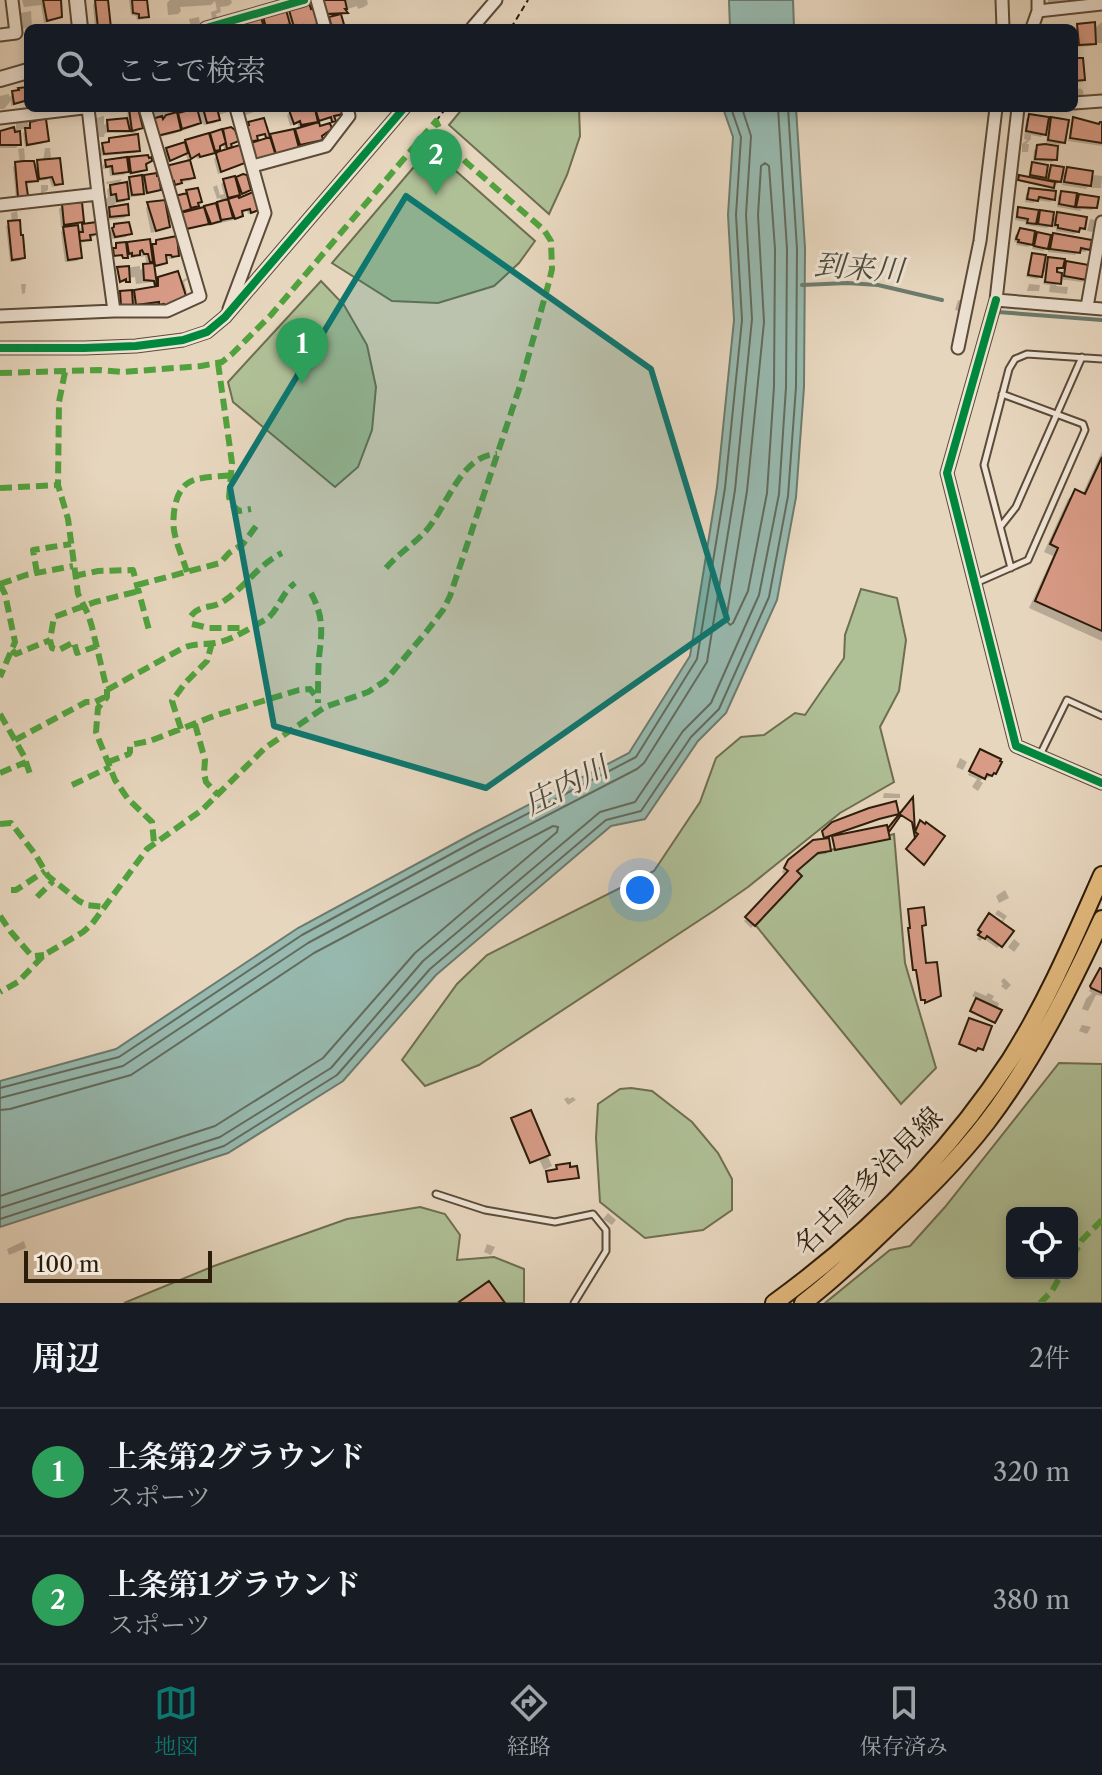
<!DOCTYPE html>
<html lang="ja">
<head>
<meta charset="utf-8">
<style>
	:root { --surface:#171b24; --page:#242831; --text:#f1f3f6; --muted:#9ea1a6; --line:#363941; --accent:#0f766e }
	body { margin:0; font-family:"Libre Caslon Text","Noto Serif JP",serif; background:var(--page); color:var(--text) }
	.controls { position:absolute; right:24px; bottom:24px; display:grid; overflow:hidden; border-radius:12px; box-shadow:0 4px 12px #0003 }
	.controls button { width:72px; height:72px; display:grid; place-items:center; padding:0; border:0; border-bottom:2px solid var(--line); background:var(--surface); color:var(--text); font:40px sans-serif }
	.scale { position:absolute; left:24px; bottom:20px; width:188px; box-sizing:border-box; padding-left:8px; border:4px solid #2c1d0b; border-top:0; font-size:22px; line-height:28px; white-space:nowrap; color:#2c1d0b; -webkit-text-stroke:6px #efe4d5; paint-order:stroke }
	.you { position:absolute; left:640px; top:890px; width:28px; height:28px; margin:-20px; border:6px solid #fff; border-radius:50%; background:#1a73e8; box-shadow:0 0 0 12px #1a73e833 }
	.badge { display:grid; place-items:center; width:52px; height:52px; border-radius:50%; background:var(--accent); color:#fff; font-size:26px; font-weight:700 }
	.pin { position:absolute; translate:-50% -66px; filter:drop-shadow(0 2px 4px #0008) }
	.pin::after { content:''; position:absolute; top:42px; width:28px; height:24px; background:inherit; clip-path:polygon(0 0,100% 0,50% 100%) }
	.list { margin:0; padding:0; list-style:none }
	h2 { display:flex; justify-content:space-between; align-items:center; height:104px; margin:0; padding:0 32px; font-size:34px }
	h2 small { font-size:26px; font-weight:400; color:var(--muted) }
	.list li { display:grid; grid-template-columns:52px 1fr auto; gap:24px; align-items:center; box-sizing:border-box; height:128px; padding:0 32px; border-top:2px solid var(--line) }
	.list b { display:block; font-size:30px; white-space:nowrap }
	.list p { margin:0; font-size:26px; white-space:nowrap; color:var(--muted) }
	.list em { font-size:26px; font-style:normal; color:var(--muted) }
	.icon { flex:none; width:44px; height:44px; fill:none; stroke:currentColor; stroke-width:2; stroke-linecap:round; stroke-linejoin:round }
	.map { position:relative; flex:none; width:1102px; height:1303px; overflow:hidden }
	.search { position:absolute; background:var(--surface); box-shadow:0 4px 12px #0003; left:24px; right:24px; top:24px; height:88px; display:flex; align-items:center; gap:20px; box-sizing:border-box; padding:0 28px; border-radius:12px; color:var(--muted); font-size:30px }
	.sheet { height:360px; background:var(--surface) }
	nav { display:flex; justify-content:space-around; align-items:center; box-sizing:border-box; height:112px; border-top:2px solid var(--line); background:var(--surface); font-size:22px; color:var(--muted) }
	nav a { display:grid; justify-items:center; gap:4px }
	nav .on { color:var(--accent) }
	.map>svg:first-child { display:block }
</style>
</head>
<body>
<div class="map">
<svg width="1102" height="1303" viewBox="0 0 1102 1303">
	<rect width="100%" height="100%" fill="#e7d6be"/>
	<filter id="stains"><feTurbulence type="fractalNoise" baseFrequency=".0025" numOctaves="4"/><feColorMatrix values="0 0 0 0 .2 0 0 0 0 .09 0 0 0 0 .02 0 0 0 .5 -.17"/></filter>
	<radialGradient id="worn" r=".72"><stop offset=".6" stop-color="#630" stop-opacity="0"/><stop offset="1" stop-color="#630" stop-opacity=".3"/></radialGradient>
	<path fill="#afbf96" stroke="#6e6e50" stroke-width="2" fill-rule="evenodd" d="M463,108H579L580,136L567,175L549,214L449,125Z
		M430,148L535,241L519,263L494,286L438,303L392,301L332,263Z
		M321,281L344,305L367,345L376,387L372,430L358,467L335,487L233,402L228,382Z
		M861,589L897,598L906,640L899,691L880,727L894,782L840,813L748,887L715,910L479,1065L425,1086L402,1060L457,984L487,955L654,871L700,802L716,758L741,737L764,735L795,713L805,715L844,658L845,635Z
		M894,834L905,963L936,1068L901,1104L753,922L811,855Z
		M1059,1063L1102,1064V1303H825L890,1250L910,1246L945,1207ZM1012,1213H1072V1273H1012Z
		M631,1088L652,1091L692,1122L718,1153L732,1179V1210L703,1230L645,1238L600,1202L596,1138L598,1104L620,1089Z
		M420,1207L445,1214L460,1235L457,1260L494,1257L524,1269V1303H124L214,1266L347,1219Z"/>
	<path fill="#97b9af" stroke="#6c7b6d" stroke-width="2" d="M729,0H793L794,28H730Z
		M723,108H796L805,248L804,387L796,497L777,600L726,713L698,741L645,819L611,826L436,975L343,1081L228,1153L0,1227V1081L116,1049L298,928L472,834L629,753L690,656L717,487L734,320L728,215L733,137Z"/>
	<path fill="#0003" fill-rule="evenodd" d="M22,0H58L60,16L56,19L44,23L41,5L24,7Z
		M129,0H145L146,16L143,19L137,20L136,16L131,15Z
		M170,0H231L232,3L228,6L220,7L221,12L216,14L217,18L212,20L211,12L217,10L215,1L211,5L180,7L181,11L178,14L168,15L167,3Z
		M324,0H367L368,4L364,7L358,9L357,6L345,10L339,15L342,28H328L327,22L332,18L331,14L323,16Z
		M1048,0H1098L1048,4Z
		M96,2L109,28H95L93,5Z
		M31,11L32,27L22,29L20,13Z
		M290,11L315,23L306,28H291L289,22L285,26L279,28H236L239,25L260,22L264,18L286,16Z
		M199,17L200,24L191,27L189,19Z
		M1102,22V43H1096V41L1091,46L1077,47L1075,29L1078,25L1093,30Z
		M28,88V101L11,106V101L4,109H0V96L9,94V97L19,90Z
		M1074.5 93a4.5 4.5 0 1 1 9 0a4.5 4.5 0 1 1-9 0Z
		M128,108H136L141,127L135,133H105L104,137H98L96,118L104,116V125L108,122L127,120Z
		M148,108H174L176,116L192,111L191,108H226L228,112L211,117L218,120L215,123L204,125L201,121L196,126L173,134L154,138L150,124L158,117L152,119Z
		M239,108H257L258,109L254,112L243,116Z
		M304,108H339L341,114L338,117L316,122L321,139L318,142L298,147L254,163L243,131L249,124L266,132L255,138L257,143L267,137L299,130L297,122L290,126L287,115L290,112Z
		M1030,116L1046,126L1052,119L1063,142L1060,145L1046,143L1048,130L1041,137L1031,135V139L1026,144H1029L1028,152H1022V144L1027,140L1024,139L1026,119Z
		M1074,120L1098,126L1102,124V146L1068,141L1071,123Z
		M45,121L47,140L44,143L25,147L23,133L29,128L18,130L19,145L16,148H0V133L16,129V123L28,122V124Z
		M231,129L236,140L229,145L231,150L243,162L239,166L218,174L214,159L218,154L225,152L223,145L218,147L215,152L197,159L196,156H194L188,161L186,155L167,162L163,152L167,149Z
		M110,140L138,150L135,153L101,156L100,148Z
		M1038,147L1055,159L1052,162L1033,161L1034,150Z
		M24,148L25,159L20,164L18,149Z
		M45,148H50L51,157L47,161L61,183L58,186L52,187L49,178L47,180L37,181L36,179L32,183L25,184L26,195L23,198L16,199L13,167L16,164L33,167L38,162H43Z
		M130,159L150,161L142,172L129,175L128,170L124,175L110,176L109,168L103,169V165L106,162L126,164Z
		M1034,163L1044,174L1051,167L1060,176L1068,169L1090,180L1095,175L1102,176L1101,188H1092L1093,181L1086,189L1062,185L1064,177L1056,185L1053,184L1051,188L1018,181V178L1028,179L1030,167ZM1048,173L1046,182L1039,181Z
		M164,171L193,178L190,181L180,182L172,187Z
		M145,177L159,189L156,192L144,195V192L139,196L127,198L124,202L116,203L111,209L127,215L124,218L109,220L107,212L114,205L107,206L106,199L108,197L107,190L114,183L107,184L106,182L122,179L118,186L130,179L140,181Z
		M245,177L247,195L257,210L254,213L248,214L247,211L240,213L241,216L238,219L208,226L207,223L203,226L183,231L173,201L187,192L200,201L189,213L222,203L220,198L217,199L213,187L217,185L220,195L224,194L221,184L224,181ZM239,185L246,195L238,200L236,194L238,193Z
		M41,185H48V190L41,194Z
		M1029,190L1053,199L1050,202L1037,200L1033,203L1025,202L1026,194Z
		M1061,193L1074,201L1079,196L1095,207L1092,210L1082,209L1080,211L1057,207L1058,196Z
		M149,205L168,226L165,229L151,233L146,208Z
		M62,206L82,222L76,225L77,232L83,226L96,234L93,237H88L85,242L78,243L80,258L77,261L65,262L61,232L67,226L61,227L59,209Z
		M1019,209L1052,214L1051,221L1058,214L1083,228L1074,234L1056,231V228L1053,227L1054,221L1047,228L1025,225L1026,222L1015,220L1016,212Z
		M17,211L18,218L13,223L23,258L20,261L10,262L6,226L12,223L11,213Z
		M1090,219L1096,220L1093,232L1087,231Z
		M115,226L129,234L126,237L112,239L110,232Z
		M1020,231L1031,241L1038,235L1047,242L1054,235L1088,249L1085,252L1079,251L1075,255L1048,252L1049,245L1043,251L1032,249L1034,241L1028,247L1016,245L1017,242H1014L1015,235Z
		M157,242L177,256L173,259H169L168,257H164L165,263L161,266L153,267L155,283L159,279L179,282L187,278V280L184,282L187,292L160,311L119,309L118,296L121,293L131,296L135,292L153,289V282L136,284L135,277L128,278V282H119L118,269L140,266V270L147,266L145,256L141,257L139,253L134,258H130L129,254L125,258L121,257V254L114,256L113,251L116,250L117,245L125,247L128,244L149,247L154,246Z
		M1033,255L1042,266L1049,259L1061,268L1055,274L1063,275L1064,267L1067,264L1085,279L1082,282L1059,279L1056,286L1068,287L1067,294L1049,292L1050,285L1043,284L1045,272L1037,279L1026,277L1030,258Z
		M21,284H26L25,293L22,294Z
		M1029,284L1040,285L1039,291H1027Z
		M958,300L962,301L959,311L955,310Z
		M1102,451V641L1029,608L1053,556L1044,552L1068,499L1075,492L1082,495Z
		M980,751L995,773L988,778L984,777L980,781L983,783L978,791L972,787L977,779L968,775Z
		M960,758L967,762L963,770L956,767Z
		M884,793L900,794V798H883Z
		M876,819L825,837L829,850L826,854L813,855L795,872L799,876L751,928L744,921L786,876L782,872L785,866L824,840L822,834L833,824Z
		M1005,890L1009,898L999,903L996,896Z
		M998,910L1007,916L1001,924L1000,945L997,948L983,938L980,941L977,939L979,936L976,934L987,919L1000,923L1003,919L995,914Z
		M909,911L920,926L924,966L937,997L925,1003L924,1000H920L916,970H912L908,931L910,929Z
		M1014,939L1020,944L1014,952L1008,947Z
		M1100,970L1102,971V996L1096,995L1088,1011L1082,1009L1086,999L1092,993L1089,991Z
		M1004,978L1011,985L1006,990L1001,986L1003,984L1001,981Z
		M975,991L986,996L988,993L994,996L992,1000L999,1003L993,1023L970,1012L977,999L972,996Z
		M1082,1025L1091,1027L1087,1034L1079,1031Z
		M568,1097L569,1099L573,1097L576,1100L568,1105L564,1099Z
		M529,1112L552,1166L544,1170L539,1159L529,1163L511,1121Z
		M608,1213L616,1220L612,1225L603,1219Z
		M24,1241L26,1248L9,1255L7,1249Z
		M487,1244L495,1247L491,1255L484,1252Z"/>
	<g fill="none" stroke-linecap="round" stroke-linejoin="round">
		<path stroke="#626b5d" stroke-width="2" d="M765,163L769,166L775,249L774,386L767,493L748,591L733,623L730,625L726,620L747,491L764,322L758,215L761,166Z
			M0,1088L119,1057L302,935L475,841L636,757L697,659L725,488L742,320L736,215L741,137L731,108
			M0,1098L123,1066L308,943L480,850L637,769L644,763L707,662L735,490L752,319L746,215L751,136L742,108
			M0,1110L10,1109L131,1075L314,953L553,826L558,827L557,832L415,953L323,1058L215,1126L0,1196
			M0,1208L220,1137L331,1068L423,961L600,812L635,802L683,731L711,703L759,595L779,494L786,387L787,249L778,108
			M0,1219L224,1146L337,1075L430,969L606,820L641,811L691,737L719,709L769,597L788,496L796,387L797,249L788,108"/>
		<path stroke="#6c7b6d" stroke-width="4" d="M802,285L847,283L878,285L942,300
			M998,312L1102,320"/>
	</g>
	<path fill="#d89b86" stroke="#2c1d0b" stroke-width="2" d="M43,0H61L62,17L47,21Z
		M95,0H108L111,28H98Z
		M132,0H147L149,17L139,18V14L133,13Z
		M322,0H345L347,9H345L348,13L325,14Z
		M309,3L311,9L313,8L318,24L304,28L303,25L294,27L289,10Z
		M286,10L290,24L278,28H266L263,16Z
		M341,14L345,28H332L329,17Z
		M261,17L264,28H239L238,23Z
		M1095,22L1096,44L1079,45L1077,24Z
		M1074,58H1083L1085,80L1074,81Z
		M27,87L28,100L14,104L12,91L19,90L18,88Z
		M138,108L143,128L132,131L129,109Z
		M197,108L201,123L182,129L178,113Z
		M203,108H217L220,120L207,123Z
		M297,108L315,109L318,122L301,125L300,121L294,124L289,110Z
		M315,108H341L343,114L334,116L336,121L332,122L331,117L319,121Z
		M177,112L181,130L157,136L152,119L162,116L163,119L166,115Z
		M1029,114L1049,117L1046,135L1026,131Z
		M1051,117L1069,120L1065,143L1048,140Z
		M1073,117L1099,124L1100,122H1102V143L1070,138Z
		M127,118L130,131H108L107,120Z
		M264,118L270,137L266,138L265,134L257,136L258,140L250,142L245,126L249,125L248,122Z
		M42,119H46L49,141L27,145L25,128H30V122Z
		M319,122L320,126L330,123L332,129L322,136L323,140L300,145L295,129Z
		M14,127L15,132L20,131L21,145H0V131Z
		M231,127L235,130L239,141L231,144L232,147L227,149L223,129Z
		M222,129L226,143L220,146V150L215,151L210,133Z
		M294,129L299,148L276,154L270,134Z
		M209,133L215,153L200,157L199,154L191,159L185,140Z
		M138,134L140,151L104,154L102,143L109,142V138Z
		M270,137L276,156L257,162L251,143Z
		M185,142L188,153L170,161L166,148Z
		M1045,144L1058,146L1057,160L1035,159L1037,145Z
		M240,145L245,163L221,172L216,154L217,152Z
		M148,155L149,158L152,157V161L146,164L147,170L131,173L129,157Z
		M127,157L129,172L113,174L112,166L106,167L105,160Z
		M60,158L63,184L55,185L52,177L39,179L37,160Z
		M190,160L195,178L181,180L182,183L175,185L174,181L170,182L166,166Z
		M24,161H34L38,181L26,182L28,196L18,197L15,162Z
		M1032,162L1048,165L1046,178L1030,175Z
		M1051,165L1064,167L1061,182L1048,180Z
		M1067,167L1093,171L1091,186L1064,182Z
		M157,173V176H159L161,190L147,193L144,175Z
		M243,174L247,175L251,190L242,194L236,177Z
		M142,175L144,194L132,195L129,177Z
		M1019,175L1055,182L1054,188L1018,180Z
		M235,176L240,195L228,198L223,179Z
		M127,182L129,199L117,201L116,194L111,195L110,185Z
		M198,188L202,202L198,203L199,206L191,208L186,190Z
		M1029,188L1056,191L1055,200L1039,197L1038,201L1027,199Z
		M1061,191L1077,193L1075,207L1059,204Z
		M253,192L259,210L251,213L250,209L242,211L243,216L235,219L228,199L238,196L239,198Z
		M187,193L191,209L181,212L175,196Z
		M1079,194L1099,197L1097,208L1076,207Z
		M228,199L233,218L221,220L217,202Z
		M165,200L170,227L156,231L147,202Z
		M82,202L84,222L64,225L62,204Z
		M216,203L221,221L211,224L204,206Z
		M128,204L129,215L110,217L109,207Z
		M204,207L209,224L186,229L180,213Z
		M1018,207L1039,210L1036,224L1027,223L1028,219L1017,217Z
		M1040,210L1054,212L1052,226L1038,224Z
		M1057,212L1087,217L1085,229L1080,228L1079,232L1058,228V225H1055Z
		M20,220L21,235H23L25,258L12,260L8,221Z
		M97,222L98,234L90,235L91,240L80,241L79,232H83L82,224Z
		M129,222L132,234L115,237L112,228L114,227V224Z
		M78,225L82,258L68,260L63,227Z
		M1020,228L1035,231L1033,245L1018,242L1019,240L1016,239Z
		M1037,232L1051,235L1048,249L1034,246Z
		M1053,233L1092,240L1090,250L1081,248L1080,253L1050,249Z
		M177,236L179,256L172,257L171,255H166L167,263L155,266L152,244H156V240Z
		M150,239L153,262H150L148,254H144L142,250L140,251V255L132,256V253L129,254L127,242Z
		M126,242L128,258H123L122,255L114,256L113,248H116V243Z
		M1032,253L1046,255L1042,277L1028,275Z
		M1048,257L1065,259L1063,268H1057V272L1062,273L1061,284L1045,282Z
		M1066,261L1089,265L1087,280L1064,276Z
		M154,263L157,285H155L154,281L144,280L143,264Z
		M129,266L130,282H126V279L120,282L117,267Z
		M178,271L187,299L165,307L164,304L159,305V302L136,305L134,290L158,286V277Z
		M132,290L133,306H121L120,291Z
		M1102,457V631L1035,601L1058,548L1050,544L1075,489L1085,494Z
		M980,749L1001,759L1000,761L1002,762L996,774L994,773L992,776L987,774L985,779L969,771Z
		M913,797L915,832L918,834L915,838L912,822L901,815L889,832L888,828Z
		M896,801L899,814L879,819L824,838L822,831L832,822L869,808Z
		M920,820L925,824L926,822L945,836L924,865L906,849L918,834L915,832Z
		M887,825L890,839L835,850L832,836Z
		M829,838L831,851L818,853L797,871L802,876L755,926L745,917L788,871L784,868L788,860L813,840Z
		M924,907L926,925L922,926L926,963L937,962L941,996L925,1003V1000H921L916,970H913L908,928H910L908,909Z
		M989,913L1014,931L1002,947L987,936L985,939L978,935L981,932L978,930Z
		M1100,968L1102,969V993L1091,988L1090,986Z
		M976,998L1002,1010L995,1023L970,1011Z
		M969,1018L992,1026L983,1050L978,1048L976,1051L959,1044Z
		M531,1110L550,1155L530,1163L511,1118Z
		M570,1163V1167L577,1166L579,1178L548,1182L546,1171L557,1169L556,1165Z
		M489,1281L505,1303H460L459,1302Z"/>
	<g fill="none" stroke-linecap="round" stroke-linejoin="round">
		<defs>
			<path id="service" d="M1001,526L1016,507L1082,357
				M1011,568L984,465L1009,369L1015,359L1027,354L1102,359
				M976,583L1028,560L1085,430L1083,424L1002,394
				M1040,755L1067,700L1102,716
				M436,1194L485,1210L555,1222L593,1214L606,1230V1251L574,1303"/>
			<path id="minor" d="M317,0L325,28
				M1002,0L1003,28
				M1038,11L1102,4
				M206,28L304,0
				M472,28L496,0
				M1032,28L1038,11V0
				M0,35L16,33L12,0
				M1074,103L1102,101
				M88,108L98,194L114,311
				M1018,108L996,300L1102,309
				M0,118L83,108
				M253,166L326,146L349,116L347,108
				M0,205L98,194
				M996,300L947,473L1016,746L1102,783
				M1087,307L1102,222
				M229,309L265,213L236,108
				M0,316L114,311H167L200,296L145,108
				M0,348H84L136,346L183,340L207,332L225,317L404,108
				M958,348L980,241L996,108"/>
			<path id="tertiary" d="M77,0L80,28
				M0,79L28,71"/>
			<path id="primary" d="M774,1303C865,1237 948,1155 1010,1060C1047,1002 1074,938 1102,875
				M803,1303C833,1280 859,1255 886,1229C922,1195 957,1161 987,1122C1034,1060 1069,990 1102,919"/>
		</defs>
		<use href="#service" stroke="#5b4b38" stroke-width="9"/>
		<use href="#minor" stroke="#5b4b38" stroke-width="15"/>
		<use href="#tertiary" stroke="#5b4b38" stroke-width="18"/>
		<use href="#primary" stroke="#2c1d0b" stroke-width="20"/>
		<path stroke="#2c1d0b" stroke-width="2" stroke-dasharray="6 4" stroke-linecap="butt" d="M511,28L528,0
			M436,121L446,108"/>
		<use href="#service" stroke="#efe4d5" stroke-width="5"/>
		<use href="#minor" stroke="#efe4d5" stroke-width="11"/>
		<use href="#tertiary" stroke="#efe4d5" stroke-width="14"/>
		<use href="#primary" stroke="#e4bb7f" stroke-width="16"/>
		<path stroke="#51a23e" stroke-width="6" stroke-dasharray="12 6" stroke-linecap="butt" d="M218,363L232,463L229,497L231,504L239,511L251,509
			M65,372L59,402L58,485L68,519L78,594L88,614L92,627L107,690V697L98,708L96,732L99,740L115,780L128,799L152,822L154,843
			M0,373L99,370L123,372L201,366L222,362L232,354L271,315L436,121L444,139L467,163L544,230L551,241L552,269L549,282L521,383L450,596L443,610L427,631L385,681L368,692L325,707L265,748L202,810L147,849L92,924L83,932L44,955L18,982L0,992
			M0,488L58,485
			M386,568C397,555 411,546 423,534C447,510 459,455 497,454
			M187,572C183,558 176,544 174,530C172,516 175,491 188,483C198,476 218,477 231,475
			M37,573L33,550L71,544
			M74,576L98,571L133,570L150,634
			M0,584L5,594L15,642L0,677
			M0,584L26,575L73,566
			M137,585L220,563L229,553L243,544L259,522
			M311,593C324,617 322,632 319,657C318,672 318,688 318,703
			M191,616C200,604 213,609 224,601C245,587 259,564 282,553
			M192,624L209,628H244
			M97,646L77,653L74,642L59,650L52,648L50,640L54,617L95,602L139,591
			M12,650L16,654L50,640
			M107,690L183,648C194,643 203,645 215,643C233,640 252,627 268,618C280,607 281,594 295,583
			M0,714L24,756L31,777
			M195,724L205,760L204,773L206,782L218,795
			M181,729L172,701L185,683L207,661L212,643
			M15,740L86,702H95L107,696
			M108,762L129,754L130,752V745L150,741L214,716L299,690L310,689L318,699
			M0,773L26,762
			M72,785L110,767
			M0,824L11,823L35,854L48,876L79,901L87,905L105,907
			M11,890H16L45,871
			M37,897L53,881
			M0,916L11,932L30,954L34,956L44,955
			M1072,1257L1082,1240L1102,1220
			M1040,1303L1052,1291L1062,1273"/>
		<defs>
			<path id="cycleway" d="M206,28L304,0
				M996,300L947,473L1016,746L1102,783
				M0,348H84L136,346L183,340L207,332L225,317L404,108"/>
		</defs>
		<use href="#cycleway" stroke="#efe4d5" stroke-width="13"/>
		<use href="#cycleway" stroke="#00873e" stroke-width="8"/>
	</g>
	<path fill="#0f766e" fill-opacity="0.2" stroke="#0f766e" stroke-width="6" stroke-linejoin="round" d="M406,196L651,369L727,619L486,788L274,726L230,487Z"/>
	<g text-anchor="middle" stroke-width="6" stroke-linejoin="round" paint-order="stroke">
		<g font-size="28" fill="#2c1d0b" stroke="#efe4d5">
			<text transform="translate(868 1181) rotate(-45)" y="10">名古屋多治見線</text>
		</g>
		<g font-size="30" font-style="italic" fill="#4c4c3c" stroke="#efe4d5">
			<text transform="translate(859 268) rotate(4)" y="10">到来川</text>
			<text transform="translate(566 786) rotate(-27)" y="10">庄内川</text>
		</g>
	</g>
	<rect width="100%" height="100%" filter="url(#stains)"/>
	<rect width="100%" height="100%" fill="url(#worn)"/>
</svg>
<div class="controls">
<button><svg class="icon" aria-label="locate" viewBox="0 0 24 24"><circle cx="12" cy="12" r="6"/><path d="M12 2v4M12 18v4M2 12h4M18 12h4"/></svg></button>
</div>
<div class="scale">100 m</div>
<div class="you"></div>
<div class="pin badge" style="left:302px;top:384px;background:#2e9e5b">1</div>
<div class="pin badge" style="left:436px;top:195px;background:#2e9e5b">2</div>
<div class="search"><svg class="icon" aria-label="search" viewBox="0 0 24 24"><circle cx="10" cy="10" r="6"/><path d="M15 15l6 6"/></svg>ここで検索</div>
</div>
<section class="sheet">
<h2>周辺<small>2件</small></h2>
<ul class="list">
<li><span class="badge" style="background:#2e9e5b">1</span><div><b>上条第2グラウンド</b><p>スポーツ</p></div><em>320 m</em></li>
<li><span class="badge" style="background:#2e9e5b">2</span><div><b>上条第1グラウンド</b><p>スポーツ</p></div><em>380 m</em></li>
</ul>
</section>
<nav>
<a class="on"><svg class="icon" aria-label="map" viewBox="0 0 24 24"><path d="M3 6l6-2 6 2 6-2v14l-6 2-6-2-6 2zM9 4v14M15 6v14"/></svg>地図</a>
<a><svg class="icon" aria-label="directions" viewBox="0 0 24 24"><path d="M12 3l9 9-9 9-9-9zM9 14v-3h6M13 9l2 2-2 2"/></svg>経路</a>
<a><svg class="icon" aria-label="saved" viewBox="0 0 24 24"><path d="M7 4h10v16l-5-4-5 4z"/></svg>保存済み</a>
</nav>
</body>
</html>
